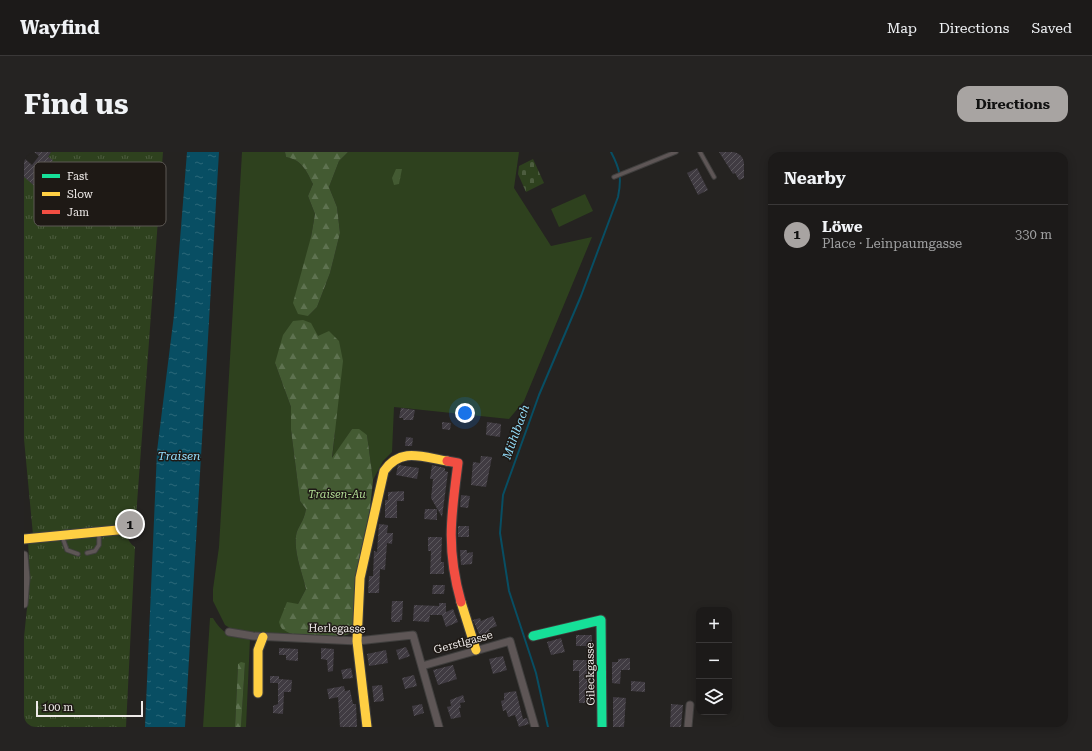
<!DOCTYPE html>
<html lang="en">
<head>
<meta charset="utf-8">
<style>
	:root { --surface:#1c1a19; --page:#252322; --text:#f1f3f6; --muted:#a0a1a2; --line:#3a3838; --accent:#a8a4a2 }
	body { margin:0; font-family:"Roboto Serif",serif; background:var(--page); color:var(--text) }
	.controls { position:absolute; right:12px; bottom:12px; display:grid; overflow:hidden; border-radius:8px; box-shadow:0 2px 10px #0003 }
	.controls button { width:36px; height:36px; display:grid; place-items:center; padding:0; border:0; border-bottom:1px solid var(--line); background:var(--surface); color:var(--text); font:20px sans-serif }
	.scale { position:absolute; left:12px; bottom:10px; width:107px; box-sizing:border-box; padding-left:4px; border:2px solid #eeeae8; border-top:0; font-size:11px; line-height:14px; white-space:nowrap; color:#eeeae8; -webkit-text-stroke:3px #1e1915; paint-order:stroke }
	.you { position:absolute; left:441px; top:261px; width:14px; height:14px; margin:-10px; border:3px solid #fff; border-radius:50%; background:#1a73e8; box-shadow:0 0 0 6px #1a73e833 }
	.badge { display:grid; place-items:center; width:26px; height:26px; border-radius:50%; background:var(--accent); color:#111; font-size:13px; font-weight:700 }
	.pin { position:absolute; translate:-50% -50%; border:2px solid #fff; box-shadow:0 1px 4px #0006 }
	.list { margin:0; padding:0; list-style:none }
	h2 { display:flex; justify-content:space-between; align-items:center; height:52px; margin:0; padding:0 16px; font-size:17px }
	h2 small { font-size:13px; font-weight:400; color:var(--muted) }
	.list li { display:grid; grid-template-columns:26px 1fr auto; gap:12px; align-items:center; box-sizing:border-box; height:60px; padding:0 16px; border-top:1px solid var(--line) }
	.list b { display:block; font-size:15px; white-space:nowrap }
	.list p { margin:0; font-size:13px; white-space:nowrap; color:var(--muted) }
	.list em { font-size:13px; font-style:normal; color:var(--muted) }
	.icon { flex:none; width:22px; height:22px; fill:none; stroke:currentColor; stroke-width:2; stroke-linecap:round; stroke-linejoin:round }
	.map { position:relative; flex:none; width:720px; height:575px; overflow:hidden; border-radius:12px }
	header { display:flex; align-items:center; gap:24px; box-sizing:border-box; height:56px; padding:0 20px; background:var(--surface); border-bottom:1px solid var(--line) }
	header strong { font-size:19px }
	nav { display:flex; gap:22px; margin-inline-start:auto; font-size:14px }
	.intro { display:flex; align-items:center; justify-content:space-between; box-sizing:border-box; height:96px; padding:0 24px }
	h1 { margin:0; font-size:28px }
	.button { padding:10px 18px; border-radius:12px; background:var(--accent); color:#111; font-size:14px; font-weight:700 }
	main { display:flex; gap:24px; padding:0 24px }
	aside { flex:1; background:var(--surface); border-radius:12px; box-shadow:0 2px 10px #0003 }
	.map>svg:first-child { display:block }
</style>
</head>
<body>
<header>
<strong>Wayfind</strong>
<nav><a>Map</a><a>Directions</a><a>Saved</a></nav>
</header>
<div class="intro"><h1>Find us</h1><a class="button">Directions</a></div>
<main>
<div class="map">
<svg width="720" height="575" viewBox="0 0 720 575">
	<defs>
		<pattern id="forest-firs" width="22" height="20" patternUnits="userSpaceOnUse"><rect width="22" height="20" fill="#435a32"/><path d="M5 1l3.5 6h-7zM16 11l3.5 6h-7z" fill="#5e7250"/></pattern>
		<pattern id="cemetery-stones" width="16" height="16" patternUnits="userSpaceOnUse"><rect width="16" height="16" fill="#2e411e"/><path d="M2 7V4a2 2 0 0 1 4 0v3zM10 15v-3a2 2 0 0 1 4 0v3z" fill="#4d5d3f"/></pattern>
		<pattern id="park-tufts" width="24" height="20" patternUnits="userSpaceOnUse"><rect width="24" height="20" fill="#2e411e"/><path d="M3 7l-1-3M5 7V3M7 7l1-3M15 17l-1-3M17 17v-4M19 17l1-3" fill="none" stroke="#4d5d3f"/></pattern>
		<pattern id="water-ripples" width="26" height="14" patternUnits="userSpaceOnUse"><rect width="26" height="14" fill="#084e63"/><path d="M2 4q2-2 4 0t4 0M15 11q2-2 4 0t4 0" fill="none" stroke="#2c6879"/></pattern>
		<pattern id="building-hatch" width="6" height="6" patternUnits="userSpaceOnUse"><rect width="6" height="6" fill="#403b42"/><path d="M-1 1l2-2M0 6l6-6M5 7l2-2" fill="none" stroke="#5c585d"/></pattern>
	</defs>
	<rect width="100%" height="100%" fill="#252321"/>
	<path fill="#2e411e" d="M218,0H261L262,5C278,8 282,18 289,32L284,44L291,62L287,85L284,164L293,155L306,121L316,81L313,55L305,35L315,9L324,0H495L490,36L527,94L568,85L500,249L485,267L370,255L368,300L359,309L349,328L343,283L328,277L308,308L311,280L251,211L267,255V278L276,349L282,357C280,370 273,375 272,384C270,402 278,420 282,437L274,452V484L226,482L211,479L201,473L189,449V437L195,395Z
		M561,42L569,59L535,75L527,57Z
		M186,466H189C198,481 207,486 226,487L222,575H217L221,511L214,512L211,575H179Z"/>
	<path fill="url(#forest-firs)" d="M261,0H324L315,9L305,35L313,55L316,81L306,121L293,155L284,164L274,162L269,151L287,85L291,62L284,44L289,32C282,18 278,8 262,5Z
		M372,17H378L375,32L370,33L368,26Z
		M279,168L287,171L294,184L305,179L315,189L319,209L308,306L328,277H335L343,283L349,328L346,357L337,400L328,481C313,487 273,488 260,478C257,477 256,473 255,470L263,450L274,452L282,437C278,420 270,402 272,384C273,375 280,370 282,357L276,349L267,278V255L251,211L259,183L269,169Z
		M217,510L221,511L217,575H211L214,512Z"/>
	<path fill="url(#cemetery-stones)" d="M509,7L520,31L502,40L494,22L495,14Z"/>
	<path fill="url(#park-tufts)" d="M27,0H139L112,365C99,370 100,388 111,395L102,575H0V485L6,427L4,389L9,383L0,287V25L25,6L24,5Z"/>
	<path fill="url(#water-ripples)" d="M163,0H195L161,575H121L133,299L150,163Z"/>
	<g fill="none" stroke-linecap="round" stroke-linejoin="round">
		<path stroke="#084e63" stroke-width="2" d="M524,575L512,521L485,439L476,381L479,343L515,243L557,144L594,45C598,26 596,17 587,0"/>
	</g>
	<path fill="url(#building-hatch)" d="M10,0H27L24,5L29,8L26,12L31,16L14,37L0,25V6L8,13L15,4Z
		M695,0H720V26L715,28L711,21L709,22Z
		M673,16L684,38L674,43L663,21Z
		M377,256L391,258L389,268H379V266H375Z
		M418,270L427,271L426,278L418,277Z
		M463,270L477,272L476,285L462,283Z
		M382,285L389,286L388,294H381Z
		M457,304L468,305L462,335L447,333L449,310L456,311Z
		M374,313L395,316L393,327L372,323Z
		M408,313L421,316V319L424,320L418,365L407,346L409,327H406Z
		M380,339V349H373V366H361V348H364V340Z
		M437,343L446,344L444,356L436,355Z
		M401,357H413V368L400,367Z
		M355,372L364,373L363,381H369L368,392L363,391L361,418L356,417L355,441H344L345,424H349L350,399L353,400Z
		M434,374H445V385H434Z
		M404,385H418L417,410H420V422H406L407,399H404Z
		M436,398H443V401L449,400L448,412L437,413Z
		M409,433H421L420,442H408Z
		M368,449H379L378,468H376V470H368L367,467Z
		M415,451H422V460L429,457L434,470L422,475L418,463H406L405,470L389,469L390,453L415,454Z
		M469,464L473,474L465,477L466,480L456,484L449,468L456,466L457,469Z
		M552,483H568V496H562V494H552Z
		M537,486L541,500L527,503L523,490Z
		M382,495L386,504L375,508L372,498Z
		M255,496L274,497V509L262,508V503H255Z
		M297,496L310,497L309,519L304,520L303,508L297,507Z
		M362,498L364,511L345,514L343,502Z
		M479,504L483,518L469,522L465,507Z
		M606,506V518H597L596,532L588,531V510H594V507Z
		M549,508H567V524H571V534H567V551H555V519H549Z
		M429,513L433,527L414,533L409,518Z
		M327,516L329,526L319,527L317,518Z
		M390,523L393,534L381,537L378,526Z
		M246,524H255V527L268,528L267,540H260L259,562L249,561V554L254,552V531H246Z
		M607,529L621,530V540L607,539Z
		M358,533L360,549L350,550L348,534Z
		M320,534L321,539L326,538L329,552H332L333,575H316L314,545L305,547L303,537Z
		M492,539L499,567L503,566L505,572L495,575L491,563L484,565L482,558L479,559L477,549L480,548V541Z
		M439,543L441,550L436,551L437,556H435L437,565L427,567L423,555L427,554L426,548Z
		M589,545L602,546L600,575H589Z
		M398,552L400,561L390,564L388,554Z
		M647,552L659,553L657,575H646Z"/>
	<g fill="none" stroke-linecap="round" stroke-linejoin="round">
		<defs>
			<path id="lane" d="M676,0L690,25
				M590,25L652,0
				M38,384L43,398L54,402
				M63,401L71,399L75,393V380"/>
			<path id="street" d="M0,403L2,426L0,452
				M205,480L229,484L333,489L389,483L415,575
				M398,514L486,489L511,575
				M664,575L666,553"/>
			<path id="fast" d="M509,484L577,468L578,575"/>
			<path id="slow" d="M0,387L104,377L114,373
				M437,450L452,498
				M234,541V498L239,485
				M343,575L333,489L336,426L360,319C377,295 398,305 423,309"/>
			<path id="jam" d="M423,309L434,311C427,364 422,397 437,450"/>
		</defs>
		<use href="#lane" stroke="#403f3e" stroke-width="5.5"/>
		<use href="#street" stroke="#403f3e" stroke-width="9"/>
		<use href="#fast" stroke="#403f3e" stroke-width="11"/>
		<use href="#slow" stroke="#403f3e" stroke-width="11"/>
		<use href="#jam" stroke="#403f3e" stroke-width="11"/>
		<use href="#lane" stroke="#5e5656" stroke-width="3.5"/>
		<use href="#street" stroke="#5e5656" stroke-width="7"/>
		<use href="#fast" stroke="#16e098" stroke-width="9"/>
		<use href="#slow" stroke="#ffcf43" stroke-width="9"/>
		<use href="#jam" stroke="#f24e42" stroke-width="9"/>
	</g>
	<g text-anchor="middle" stroke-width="3" stroke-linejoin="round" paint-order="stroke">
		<g font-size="11" font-style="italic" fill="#b0db93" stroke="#1e1915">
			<text x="313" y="346">Traisen-Au</text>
		</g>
		<g font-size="11" fill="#eeeae8" stroke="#1e1915">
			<text transform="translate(313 476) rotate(1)" y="4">Herlegasse</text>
			<text transform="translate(439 490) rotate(-15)" y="4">Gerstlgasse</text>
			<text transform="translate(566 522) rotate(-91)" y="4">Gileckgasse</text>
		</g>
		<g font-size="12" font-style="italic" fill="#93ddfb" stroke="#1e1915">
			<text transform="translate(492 280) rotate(-70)" y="4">Mühlbach</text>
			<text x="155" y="308">Traisen</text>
		</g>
	</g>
	<rect x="10" y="10" width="132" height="64" rx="6" fill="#1e1915" stroke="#5c5854" stroke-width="1"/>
	<rect x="18" y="22" width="18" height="4" fill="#16e098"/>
	<rect x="18" y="40" width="18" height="4" fill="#ffcf43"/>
	<rect x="18" y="58" width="18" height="4" fill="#f24e42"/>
	<g font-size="11" fill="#eeeae8">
		<text x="43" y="28">Fast</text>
		<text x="43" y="46">Slow</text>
		<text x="43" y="64">Jam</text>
	</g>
</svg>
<div class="controls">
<button>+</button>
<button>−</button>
<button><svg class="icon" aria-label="layers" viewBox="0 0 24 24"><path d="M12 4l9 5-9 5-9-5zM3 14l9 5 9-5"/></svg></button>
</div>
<div class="scale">100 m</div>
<div class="you"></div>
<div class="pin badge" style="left:106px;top:372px">1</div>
</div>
<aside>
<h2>Nearby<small></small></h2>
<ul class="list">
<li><span class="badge">1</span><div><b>Löwe</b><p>Place · Leinpaumgasse</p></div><em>330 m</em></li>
</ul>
</aside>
</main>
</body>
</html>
